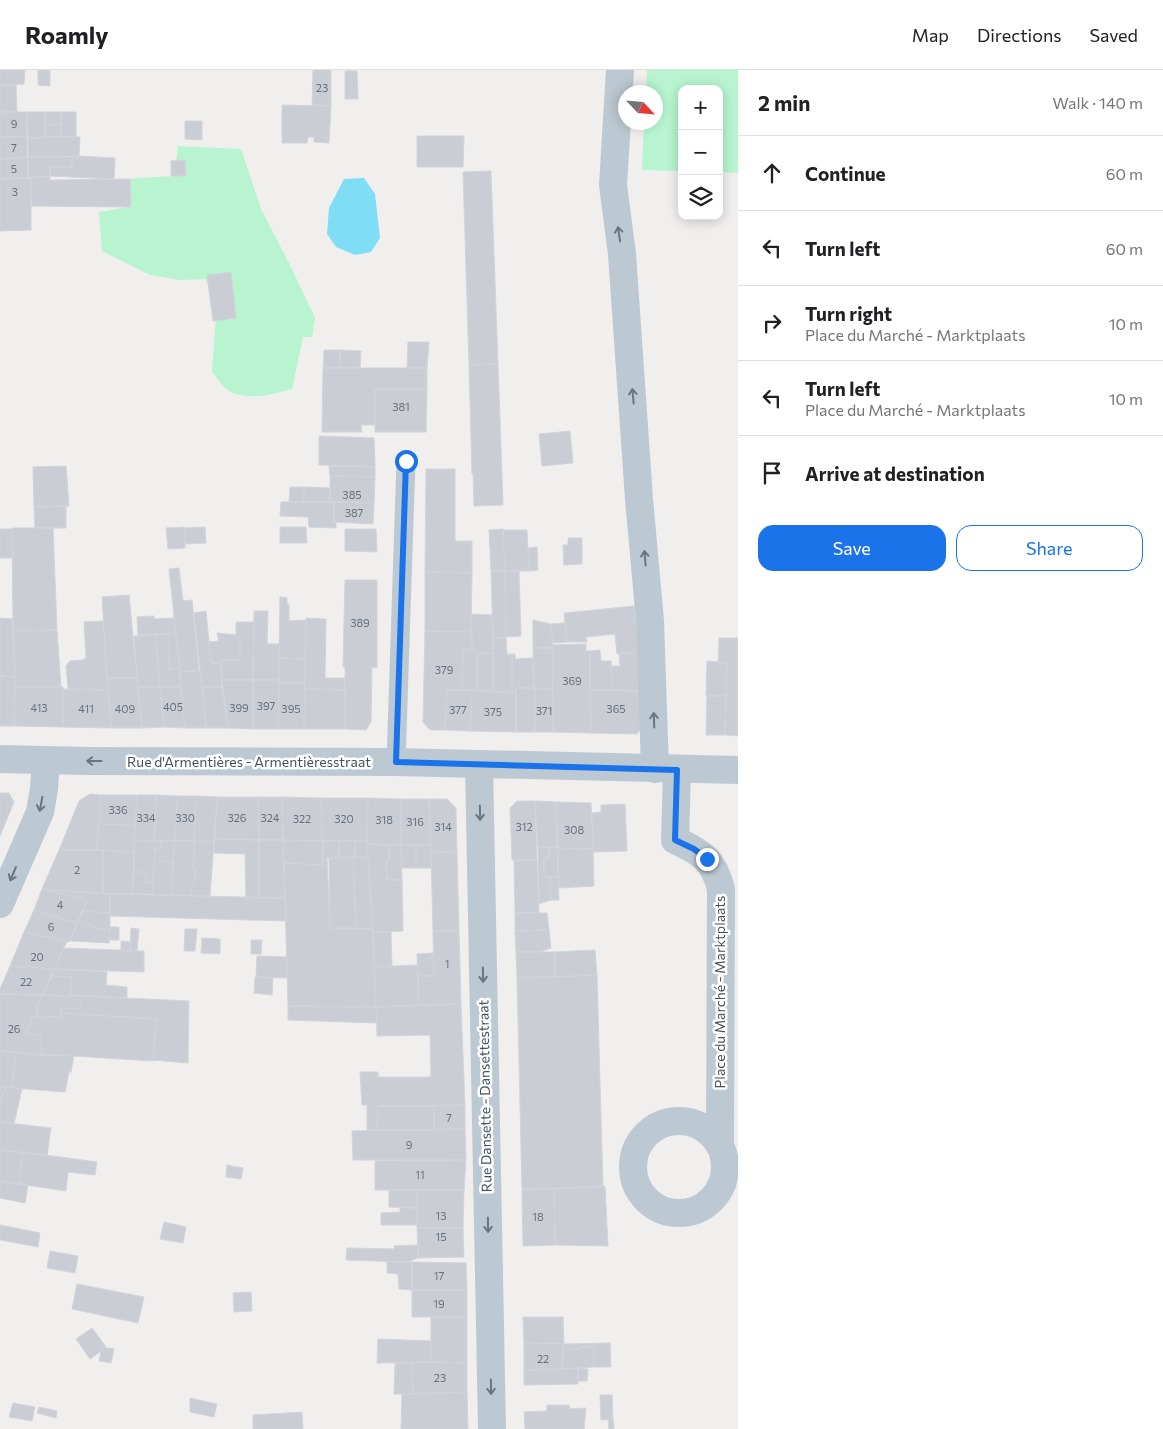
<!DOCTYPE html>
<html lang="en">
<head>
<meta charset="utf-8">
<style>
	:root { --surface:#fff; --page:#f2f2f2; --text:#202124; --muted:#757577; --line:#e0e0e0; --accent:#1a73e8 }
	body { margin:0; font-family:Commissioner,sans-serif; background:var(--page); color:var(--text) }
	.controls { position:absolute; right:15px; top:15px; display:grid; overflow:hidden; border-radius:10px; box-shadow:0 2px 12px #0003 }
	.controls button { width:45px; height:45px; display:grid; place-items:center; padding:0; border:0; border-bottom:1px solid var(--line); background:var(--surface); color:var(--text); font:25px sans-serif }
	.compass { position:absolute; left:618px; top:15px; width:45px; height:45px; border-radius:50%; background:var(--surface); box-shadow:0 2px 12px #0003; rotate:116deg }
	.stop { position:absolute; width:15px; height:15px; margin:-11px; border:4px solid #1a73e8; border-radius:50%; background:#fff }
	.stop.end { background:#1a73e8; border-color:#fff; box-shadow:0 1px 5px #0008 }
	.list { margin:0; padding:0; list-style:none }
	h2 { display:flex; justify-content:space-between; align-items:center; height:65px; margin:0; padding:0 20px; font-size:21px }
	h2 small { font-size:16px; font-weight:400; color:var(--muted) }
	.list li { display:grid; grid-template-columns:32px 1fr auto; gap:15px; align-items:center; box-sizing:border-box; height:75px; padding:0 20px; border-top:1px solid var(--line) }
	.list b { display:block; font-size:19px; white-space:nowrap }
	.list p { margin:0; font-size:16px; white-space:nowrap; color:var(--muted) }
	.list em { font-size:16px; font-style:normal; color:var(--muted) }
	.actions { display:flex; gap:10px; padding:15px 20px }
	.actions a { flex:1; padding:11px 0; border:1px solid var(--accent); border-radius:15px; text-align:center; font-size:18px; color:var(--accent) }
	.actions .main { background:var(--accent); color:#fff }
	.icon { flex:none; width:28px; height:28px; fill:none; stroke:currentColor; stroke-width:2; stroke-linecap:round; stroke-linejoin:round }
	.map { position:relative; flex:none; width:738px; height:1359px; overflow:hidden }
	header { display:flex; align-items:center; gap:30px; box-sizing:border-box; height:70px; padding:0 25px; background:var(--surface); border-bottom:1px solid var(--line) }
	header strong { font-size:24px }
	nav { display:flex; gap:28px; margin-inline-start:auto; font-size:18px }
	main { display:flex }
	aside { flex:1; background:var(--surface) }
	.map>svg:first-child { display:block }
</style>
</head>
<body>
<header>
<strong>Roamly</strong>
<nav><a>Map</a><a>Directions</a><a>Saved</a></nav>
</header>
<main>
<div class="map">
<svg width="738" height="1359" viewBox="0 0 738 1359">
	<rect width="100%" height="100%" fill="#f1eeee"/>
	<path fill="#b7f4cf" d="M647,0H738V103L719,102V19H682V101L642,100L644,53L656,52V22H646Z
		M178,76L241,79L261,139L290,195L315,248L312,267H303L292,319C273,324 250,331 231,322C224,319 217,308 212,302L217,233L205,209L180,210L150,205L102,181L99,142L129,137L126,109L174,106Z"/>
	<path fill="#7fdef6" d="M364,108L375,124L380,168L371,182L355,185L336,177L327,164L329,138L344,109Z"/>
	<path fill="#cacdd4" stroke="#d2d4db" d="M0,0H25L24,14L0,15Z
		M38,0H50V16L38,15Z
		M313,0H331V36L312,35Z
		M345,1H357L358,29H345Z
		M0,15H16L17,42H0Z
		M282,35L331,36L329,73L314,72V67H308L307,73H282Z
		M0,42H27V66L0,67Z
		M27,42H45V68H28Z
		M45,42H61V54L45,55Z
		M61,42H76V67H61Z
		M185,51H202V70L185,69Z
		M61,54V66L46,67L45,55Z
		M27,66V87L0,89V67Z
		M417,66H464L463,97H417Z
		M46,67H80L79,86L28,87V68Z
		M79,86L115,88L114,109L50,106V97H72V87Z
		M28,87V108L0,109V89Z
		M28,87H72V97H50V106L28,108Z
		M185,90L186,106H171V91Z
		M491,101L498,294L469,295L463,102Z
		M50,106V110L130,109L131,137L31,136V108Z
		M31,108V160L0,161V109Z
		M231,202L236,248L213,251L207,205Z
		M408,272H429L427,298H407Z
		M324,280H340V298H323Z
		M340,280L361,281L360,298H340Z
		M498,294L503,435L474,436L473,404H472L469,295Z
		M323,298H427V319H375V355H361L362,362H322Z
		M375,319H427L426,362H375Z
		M570,361L573,393L542,396L539,364Z
		M319,366L374,368L375,397L319,395Z
		M66,396L69,436L34,437L33,397Z
		M329,396L375,397V407L330,406Z
		M426,399H455V471H472V503L425,502Z
		M330,406L375,407L374,433L330,432Z
		M290,417H304V432H289Z
		M304,417L330,418V432H304Z
		M281,432H334V452L336,453V458L309,457L308,447L280,446Z
		M334,432L374,433L373,454L334,452Z
		M66,436V458H35L34,437Z
		M184,457L185,478L168,479L166,458Z
		M205,457L206,473L185,474L184,458Z
		M280,457H306L307,473H280Z
		M12,458H53L57,560L13,561Z
		M0,459H12L13,488H0Z
		M345,459H376L377,482L345,481Z
		M503,459L505,501H491L489,460Z
		M503,460H527L529,501H505Z
		M568,468H582V494L564,495L563,475H568Z
		M537,477L538,500L529,501L528,478Z
		M179,498L183,531L192,530L199,600L180,602L169,499Z
		M491,501H505L506,568H493Z
		M505,501H519L521,566L506,567Z
		M425,502L472,503L471,562L425,561Z
		M345,510H377V598L372,597L371,652L366,660L345,659V597H343Z
		M129,525L137,608H107L102,527Z
		M280,527L287,528V534H289V551L306,550L305,589L279,588Z
		M634,536L639,582L617,584L615,564L586,567L587,572H567L564,543Z
		M206,541L211,593H221L222,617H202L194,543Z
		M254,541H268L267,574H280L279,610H253Z
		M471,544L492,545L493,584L477,583V621L462,620L463,579L472,580Z
		M154,546V549L174,548L176,563L138,565L137,547Z
		M0,548L13,549L15,607L0,606Z
		M306,548L326,549L325,608H345L344,620L305,619Z
		M533,550L551,554L553,578H533Z
		M103,551L108,620L68,619L66,596L70,591L83,590L86,587L84,552Z
		M236,552H254L253,610H222L221,590H240V568L236,565Z
		M565,553L567,572L553,573L551,554Z
		M57,560L61,617H15L13,561Z
		M425,561L472,562V580L463,579L462,620H447L445,660H430L423,652Z
		M176,563L180,598L169,599L168,564Z
		M217,563L236,565L240,568V590H221V593H211L209,572L219,571Z
		M168,564L169,599L180,598L181,617H160L156,565Z
		M156,565L160,617H138L134,566Z
		M493,568H506L507,584H512V623L493,622Z
		M719,568H738V666L725,665L727,593H718Z
		M586,574V581H590L591,663L553,662L552,575Z
		M533,578H553V619L534,618Z
		M600,580L601,591H611L612,620H590V581Z
		M639,582L642,621L612,620L611,596H620L619,584Z
		M477,583H493V622L477,621Z
		M512,584H515V589L533,588L534,618H516V623H512Z
		M279,588L305,589V613H279Z
		M707,591L727,593L726,626H706Z
		M201,600L206,658H185L179,603Z
		M0,606L15,607L14,656H0Z
		M107,608H137L142,658H111Z
		M222,610H253V659L228,658Z
		M253,610H279L278,659H253Z
		M279,613H305L304,659H278Z
		M15,617H63V657L14,656Z
		M138,617H160L164,657L142,658Z
		M160,617H181L185,658L164,657Z
		M202,617H222L228,658H206Z
		M516,618H535V662H516Z
		M535,618L553,619V662H535Z
		M62,619L108,620L111,658L63,657Z
		M305,619L345,620V659H304Z
		M447,620H472L470,661L445,660Z
		M472,620L516,623V662L470,661Z
		M590,620L642,621V657L637,664L591,663Z
		M707,626H726L725,665H706Z
		M0,723H9L14,732L0,766Z
		M90,724L101,725L97,780H59L79,731Z
		M101,725H137L135,755L99,754Z
		M137,725H156L154,771L134,770Z
		M156,725L177,726L175,771H154Z
		M177,726H196L194,771H175Z
		M196,726L217,727L214,772L194,771Z
		M217,727H258L259,770L215,769Z
		M258,727H282L283,770H259Z
		M282,727L321,728L322,771L283,770Z
		M321,728H368L367,771H322Z
		M368,728L401,729V775L367,774Z
		M401,729H429L431,775H401Z
		M429,729H447L456,738L457,783L431,781Z
		M517,731H535L537,790H512L510,738Z
		M535,731L556,732L557,778L538,777Z
		M556,732L591,733L593,779L558,778Z
		M625,734L627,781L593,782L592,743L601,742V735Z
		M98,754L135,755L134,782L97,780Z
		M215,769L259,770V828H246L245,784L214,783Z
		M134,770L154,771L153,778H155L153,812L146,813V803L134,801Z
		M259,770H283L285,828H259Z
		M283,770L323,771V795L284,793Z
		M154,771H161V778H153Z
		M161,771H175L173,792L154,791L155,778H161Z
		M175,771H195L193,799H196L194,813H192L191,826L171,825Z
		M195,771L214,772L210,826H191L192,813H194L196,799H193Z
		M323,771H339V788H327L330,858L373,859L376,937L288,936L284,793L323,795Z
		M339,771H355V787L339,788Z
		M355,771H367L368,788L355,787Z
		M367,774L389,775V790H386L387,810H402L403,861L373,862Z
		M389,775H401L402,810H387L386,790H389Z
		M401,775H416V798H402Z
		M416,775H431L432,798H416Z
		M538,777H549V787L544,788V807H550L551,830L539,834Z
		M549,777L558,778V807H544V788L549,787Z
		M558,778L593,779L594,816L559,818Z
		M59,780H103L102,824L42,819Z
		M103,780L134,782L132,824L103,823Z
		M431,781L457,783L459,861H433Z
		M353,787L368,788L373,859L356,858Z
		M353,787L356,858H330L329,788Z
		M514,790H537L539,843H515Z
		M154,791L173,792L171,825L152,824Z
		M134,801L146,803V813L153,812L152,824H132Z
		M550,807H558L559,830H551Z
		M42,819L87,830L77,853L34,840Z
		M42,819L110,824V843L83,841L87,830Z
		M110,824L285,828L286,851L110,846Z
		M34,840L77,853L69,872L24,862Z
		M83,841L110,843V860L99,859L78,851Z
		M515,843H547L549,860L515,861Z
		M78,851L99,859L110,860L109,873L70,871Z
		M110,857H119V870H109Z
		M131,858L139,859L137,881H130Z
		M185,859H197L195,881H184Z
		M549,860L551,878L540,882H516L515,861Z
		M433,861H459L461,934L419,935L418,906H434Z
		M24,862L67,871L54,899L10,896Z
		M373,862H391L392,896L374,897Z
		M202,868L220,869V884L201,883Z
		M251,870H262L261,884H251Z
		M121,871L130,872V881L121,880Z
		M63,878L144,881V902L54,899Z
		M595,880L597,905L555,907V882Z
		M516,882H555V907L517,908Z
		M433,883L434,906H418L417,884Z
		M257,886L287,887L288,908L256,907Z
		M417,895L419,935L376,937L374,897Z
		M10,896L54,899L43,925L0,924V919Z
		M54,899L107,902L106,915L127,917V928L71,925V907L52,906Z
		M597,905L603,1117L522,1119L517,908Z
		M52,906L71,907L70,927L43,925Z
		M255,907L273,908L272,925L254,923Z
		M0,924L42,925L37,936V948L32,947L31,954H29L25,964L41,965L40,985L0,981Z
		M42,925L81,926L80,939L61,938V947L43,946V948H37V936Z
		M81,926L189,931L188,993L153,990L156,949L61,943V938L80,939Z
		M461,934L465,1035L378,1036L377,1060H367V1035H362L360,1002H378V1007H431L430,965L377,966L376,937Z
		M288,936L376,937L377,953L288,950Z
		M61,943L156,949L153,991L40,984L41,965L25,964L29,954H31L32,947L43,948V946L61,947Z
		M0,981L16,982L12,1018L0,1017Z
		M16,982L40,985L74,986L71,1002H69L65,1022L12,1018Z
		M0,1017H6L0,1031Z
		M6,1017L22,1019L14,1054L0,1052V1031Z
		M465,1035V1059L434,1060V1036Z
		M378,1036H434V1060H377Z
		M0,1052L51,1058L47,1086L0,1080Z
		M465,1059L466,1090H353L352,1061Z
		M0,1080L23,1082L19,1114L0,1111Z
		M23,1082L97,1092L95,1105L68,1102L66,1121L19,1114Z
		M466,1090L464,1120H375V1091Z
		M227,1095L243,1098L241,1109L226,1107Z
		M0,1111L28,1115L25,1133L0,1128Z
		M602,1116H605L608,1176L555,1175L554,1119Z
		M522,1119H554L555,1175L523,1176Z
		M389,1120H417L418,1138L389,1137Z
		M417,1120H464L463,1158H417Z
		M400,1138H418L417,1155H381V1143L400,1142Z
		M164,1152L186,1157L183,1173L160,1169Z
		M0,1155L40,1163L38,1177L0,1170Z
		M417,1158H463L464,1187L418,1188Z
		M418,1175V1188L407,1192L346,1190L347,1178L394,1179V1176Z
		M50,1181L78,1186L75,1203L47,1198Z
		M387,1192H412V1220L399,1219L398,1204L387,1203Z
		M412,1192L466,1193L467,1220H412Z
		M77,1214L144,1227L138,1253L72,1239Z
		M412,1220H467V1247H412Z
		M251,1222L252,1241L234,1242L233,1223Z
		M431,1247H467V1293L431,1292Z
		M523,1247H563L564,1274L610,1273L611,1297H593L595,1277H580V1279L563,1280V1273L524,1274Z
		M92,1258L106,1277H102L101,1281L90,1289L76,1269Z
		M378,1269L431,1271V1292L377,1293Z
		M563,1273L562,1299L524,1300V1274Z
		M102,1277L114,1279L111,1293L99,1291Z
		M580,1277H595L593,1297L562,1299L563,1280L580,1279Z
		M431,1292L467,1293V1322L413,1324L412,1293Z
		M395,1293H412L413,1324H394Z
		M578,1297V1314L524,1315V1300L565,1299Z
		M578,1298L588,1299L587,1311H578Z
		M467,1322L468,1359H401L402,1324Z
		M600,1325H612L613,1349L601,1350Z
		M190,1328L217,1334L214,1347L190,1342Z
		M13,1333L35,1337L32,1351L9,1347Z
		M547,1335H569L570,1339L586,1338L584,1359H525L524,1342L547,1341Z
		M39,1337L57,1341L56,1348L37,1343Z
		M302,1342L303,1359H253V1345Z
		M608,1349H613L614,1359H609Z"/>
	<g fill="none" stroke-linecap="round" stroke-linejoin="round">
		<path stroke="#bdc9d2" stroke-width="19" d="M396,692L406,391"/>
		<path stroke="#bdc9d2" stroke-width="28" d="M620,0L613,115L622,184L639,429L650,551L655,699
			M479,694L492,1359
			M677,700L675,770C701,782 714,790 721,819L720,1075
			M633 1097a46 46 0 1 1 92 0a46 46 0 1 1-92 0Z"/>
		<path stroke="#bdc9d2" stroke-width="28" d="M0,689L88,691L396,692L738,700
			M0,834L40,742L44,719L46,691"/>
	</g>
	<defs><path id="oneway-shaft" d="M-6 0H5M1.5-3L5.5 0L1.5 3" fill="none" stroke-width="1.6" stroke-linecap="round" stroke-linejoin="round" transform="scale(1.25)"/></defs>
	<g stroke="#687681">
		<use href="#oneway-shaft" transform="translate(619 164) rotate(-98)"/>
		<use href="#oneway-shaft" transform="translate(633 326) rotate(-95)"/>
		<use href="#oneway-shaft" transform="translate(645 488) rotate(-95)"/>
		<use href="#oneway-shaft" transform="translate(654 650) rotate(-92)"/>
		<use href="#oneway-shaft" transform="translate(94 691) rotate(-180)"/>
		<use href="#oneway-shaft" transform="translate(41 734) rotate(101)"/>
		<use href="#oneway-shaft" transform="translate(480 743) rotate(89)"/>
		<use href="#oneway-shaft" transform="translate(13 804) rotate(113)"/>
		<use href="#oneway-shaft" transform="translate(483 905) rotate(89)"/>
		<use href="#oneway-shaft" transform="translate(488 1155) rotate(89)"/>
		<use href="#oneway-shaft" transform="translate(491 1317) rotate(89)"/>
	</g>
	<g fill="none" stroke-linecap="round" stroke-linejoin="round">
		<path stroke="#1a73e8" stroke-width="6" d="M406,391L396,692L677,700L675,770L694,779L707,789"/>
	</g>
	<g text-anchor="middle" stroke-width="5" stroke-linejoin="round" paint-order="stroke">
		<g font-size="11" fill="#66717c">
			<text x="322" y="22">23</text>
			<text x="14" y="58">9</text>
			<text x="14" y="82">7</text>
			<text x="14" y="103">5</text>
			<text x="15" y="126">3</text>
			<text x="401" y="341">381</text>
			<text x="352" y="429">385</text>
			<text x="354" y="447">387</text>
			<text x="360" y="557">389</text>
			<text x="444" y="604">379</text>
			<text x="572" y="615">369</text>
			<text x="266" y="640">397</text>
			<text x="173" y="641">405</text>
			<text x="39" y="642">413</text>
			<text x="239" y="642">399</text>
			<text x="86" y="643">411</text>
			<text x="125" y="643">409</text>
			<text x="291" y="643">395</text>
			<text x="616" y="643">365</text>
			<text x="458" y="644">377</text>
			<text x="544" y="645">371</text>
			<text x="493" y="646">375</text>
			<text x="118" y="744">336</text>
			<text x="146" y="752">334</text>
			<text x="185" y="752">330</text>
			<text x="237" y="752">326</text>
			<text x="270" y="752">324</text>
			<text x="302" y="753">322</text>
			<text x="344" y="753">320</text>
			<text x="384" y="754">318</text>
			<text x="415" y="756">316</text>
			<text x="443" y="761">314</text>
			<text x="524" y="761">312</text>
			<text x="574" y="764">308</text>
			<text x="77" y="804">2</text>
			<text x="60" y="839">4</text>
			<text x="51" y="861">6</text>
			<text x="37" y="891">20</text>
			<text x="447" y="898">1</text>
			<text x="26" y="916">22</text>
			<text x="14" y="963">26</text>
			<text x="449" y="1052">7</text>
			<text x="409" y="1079">9</text>
			<text x="420" y="1109">11</text>
			<text x="441" y="1150">13</text>
			<text x="538" y="1151">18</text>
			<text x="441" y="1171">15</text>
			<text x="439" y="1210">17</text>
			<text x="439" y="1238">19</text>
			<text x="543" y="1293">22</text>
			<text x="440" y="1312">23</text>
		</g>
		<g font-size="14" fill="#44525e" stroke="#fff">
			<text x="249" y="697">Rue d'Armentières - Armentièresstraat</text>
			<text transform="translate(720 922) rotate(-90)" y="5">Place du Marché - Marktplaats</text>
			<text transform="translate(485 1026) rotate(-91)" y="5">Rue Dansette - Dansettestraat</text>
		</g>
	</g>
</svg>
<div class="controls">
<button>+</button>
<button>−</button>
<button><svg class="icon" aria-label="layers" viewBox="0 0 24 24"><path d="M12 4l9 5-9 5-9-5zM3 14l9 5 9-5"/></svg></button>
</div>
<svg class="compass" viewBox="-18 -18 36 36"><path d="M0-13l5 13h-10z" fill="#e53935"/><path d="M0 13l5-13h-10z" fill="#757577"/></svg>
<div class="stop" style="left:406px;top:391px"></div>
<div class="stop end" style="left:707px;top:789px"></div>
</div>
<aside>
<h2>2 min<small>Walk · 140 m</small></h2>
<ul class="list">
<li><svg class="icon" aria-label="ahead" viewBox="0 0 24 24"><path d="M12 20V5M6 11l6-6 6 6"/></svg><div><b>Continue</b></div><em>60 m</em></li>
<li><svg class="icon" aria-label="left" viewBox="0 0 24 24"><path d="M17 20v-9H6M10 6l-5 5 5 5"/></svg><div><b>Turn left</b></div><em>60 m</em></li>
<li><svg class="icon" aria-label="right" viewBox="0 0 24 24"><path d="M7 20v-9h11M14 6l5 5-5 5"/></svg><div><b>Turn right</b><p>Place du Marché - Marktplaats</p></div><em>10 m</em></li>
<li><svg class="icon" aria-label="left" viewBox="0 0 24 24"><path d="M17 20v-9H6M10 6l-5 5 5 5"/></svg><div><b>Turn left</b><p>Place du Marché - Marktplaats</p></div><em>10 m</em></li>
<li><svg class="icon" aria-label="arrive" viewBox="0 0 24 24"><path d="M6 21V4h12l-3 4 3 4H6"/></svg><div><b>Arrive at destination</b></div></li>
</ul>
<div class="actions"><a class="main">Save</a><a>Share</a></div>
</aside>
</main>
</body>
</html>
